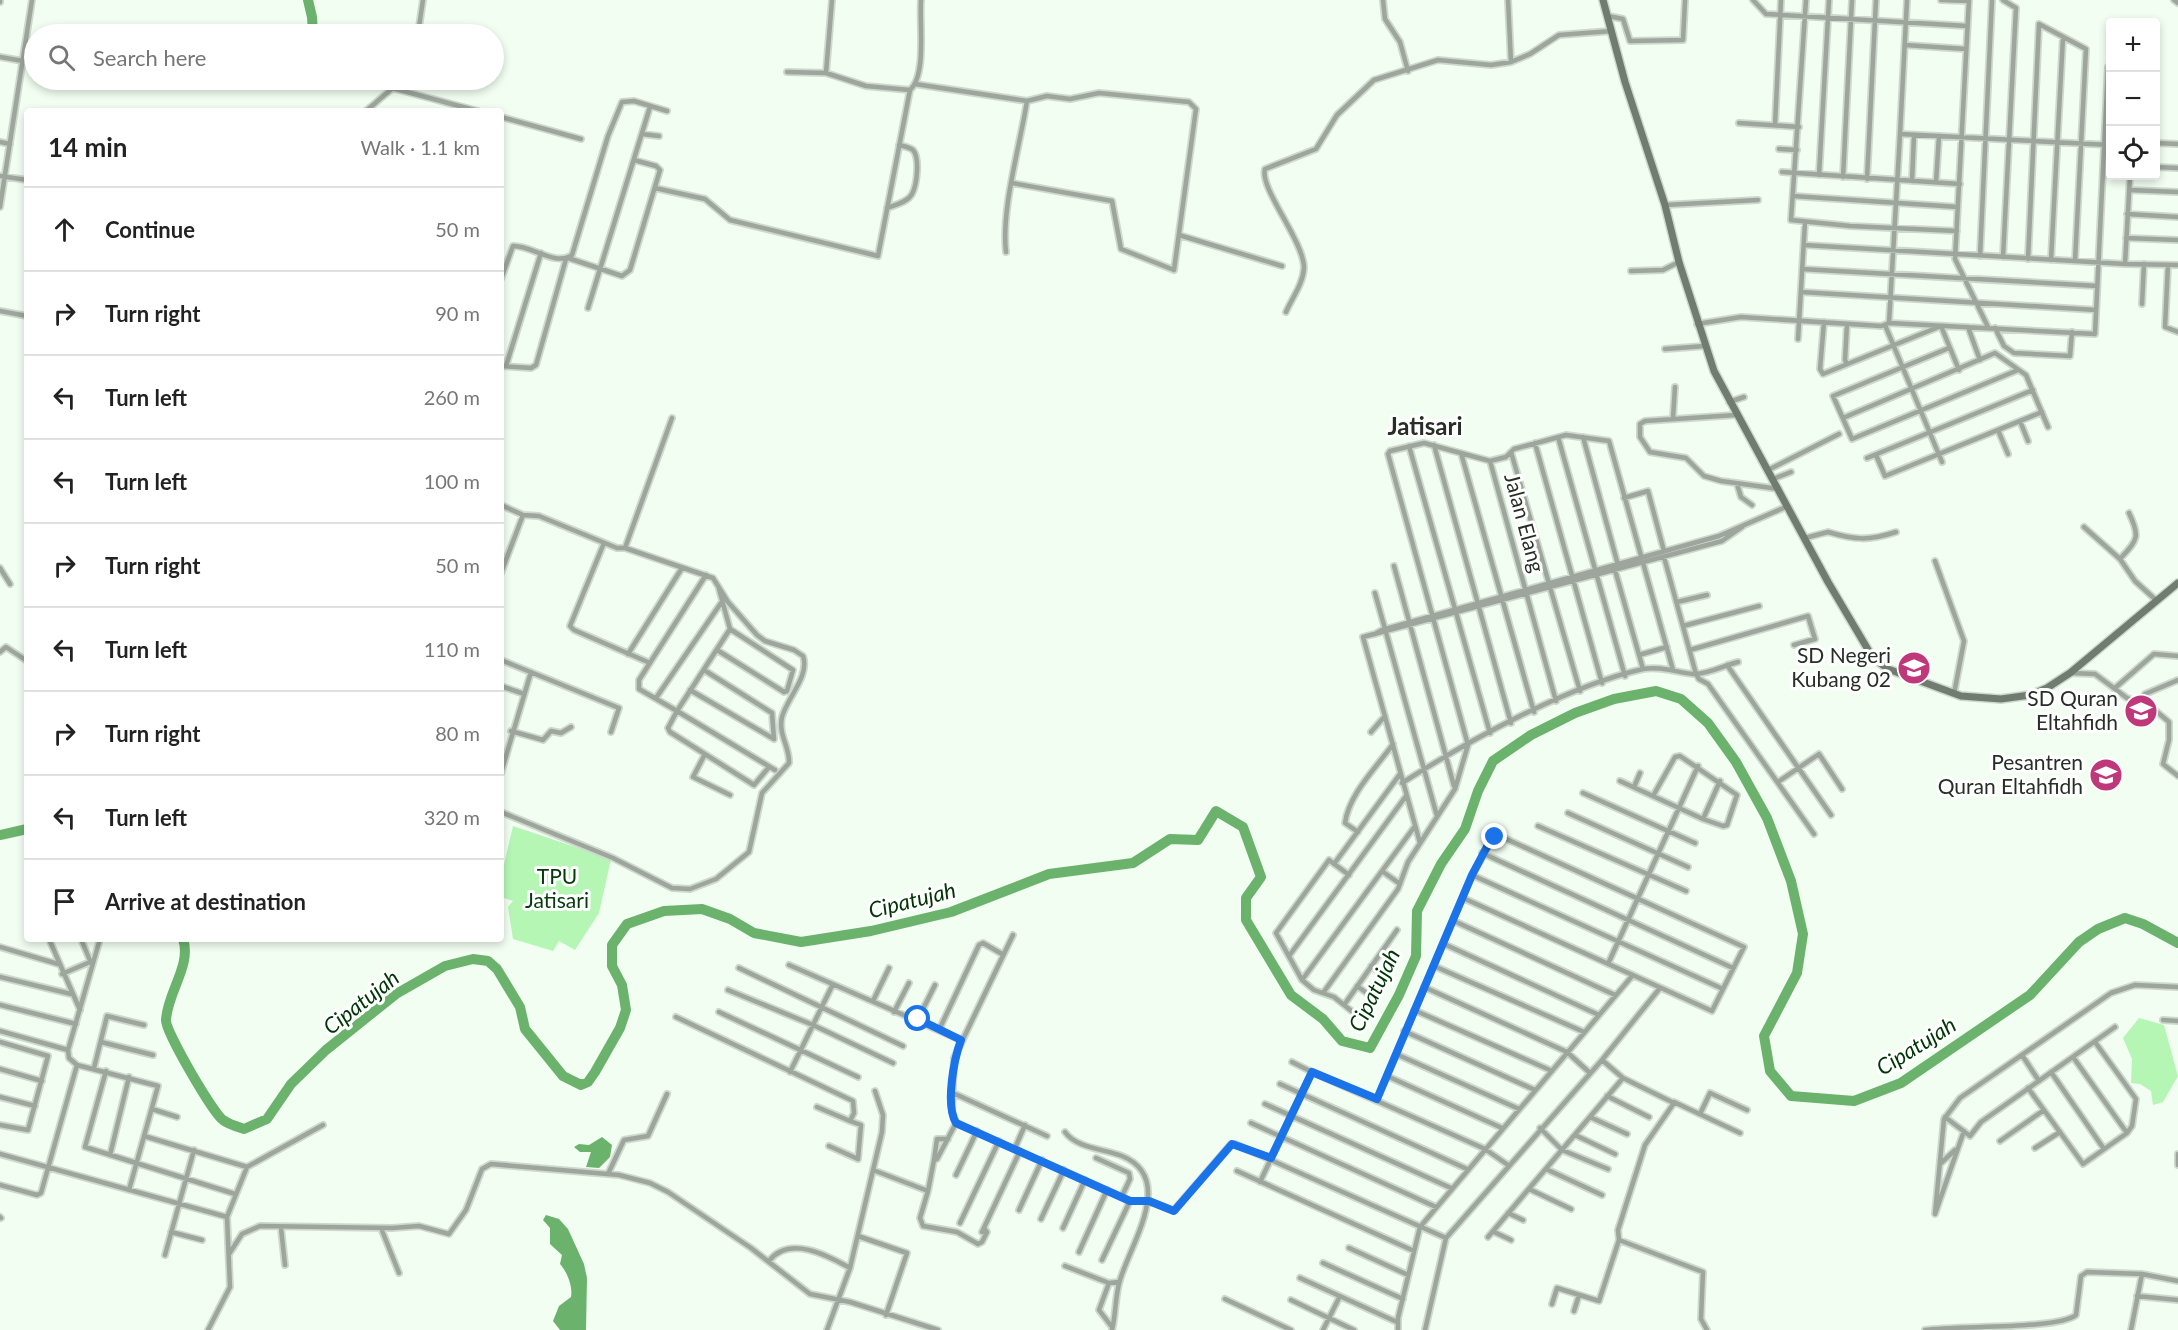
<!DOCTYPE html>
<html lang="en">
<head>
<meta charset="utf-8">
<style>
	:root { --surface:#fff; --page:#f6f6f6; --text:#222; --muted:#767676; --line:#e0e0e0 }
	body { margin:0; font-family:Lato,sans-serif; background:var(--page); color:var(--text) }
	.controls { position:absolute; right:18px; top:18px; display:grid; overflow:hidden; border-radius:6px; box-shadow:0 3px 9px #0003 }
	.controls button { width:54px; height:54px; display:grid; place-items:center; padding:0; border:0; border-bottom:2px solid var(--line); background:var(--surface); color:var(--text); font:30px sans-serif }
	.stop { position:absolute; width:18px; height:18px; margin:-14px; border:4px solid #1a73e8; border-radius:50%; background:#fff }
	.stop.end { background:#1a73e8; border-color:#fff; box-shadow:0 2px 6px #0008 }
	.list { margin:0; padding:0; list-style:none }
	h2 { display:flex; justify-content:space-between; align-items:center; height:78px; margin:0; padding:0 24px; font-size:26px }
	h2 small { font-size:20px; font-weight:400; color:var(--muted) }
	.list li { display:grid; grid-template-columns:39px 1fr auto; gap:18px; align-items:center; box-sizing:border-box; height:84px; padding:0 24px; border-top:2px solid var(--line) }
	.list b { display:block; font-size:22px; white-space:nowrap }
	.list em { font-size:20px; font-style:normal; color:var(--muted) }
	.icon { flex:none; width:33px; height:33px; fill:none; stroke:currentColor; stroke-width:2; stroke-linecap:round; stroke-linejoin:round }
	.map { position:relative; flex:none; width:2178px; height:1330px; overflow:hidden }
	.search { position:absolute; background:var(--surface); box-shadow:0 3px 9px #0003; left:24px; top:24px; width:480px; height:66px; display:flex; align-items:center; gap:15px; box-sizing:border-box; padding:0 21px; border-radius:33px; color:var(--muted); font-size:22px }
	.panel { position:absolute; background:var(--surface); box-shadow:0 3px 9px #0003; left:24px; top:108px; width:480px; height:834px; border-radius:6px }
	.map>svg:first-child { display:block }
</style>
</head>
<body>
<div class="map">
<svg width="2178" height="1330" viewBox="0 0 2178 1330">
	<rect width="100%" height="100%" fill="#f2fef2"/>
	<path fill="#b5f6b5" d="M513,826L611,859L599,913L575,950L559,941L553,951L513,939L508,907L513,901L501,897V877Z
		M2139,1018L2164,1025L2178,1076L2163,1102L2153,1105L2151,1091L2140,1084L2131,1083L2132,1059L2123,1038Z"/>
	<path fill="#6bb36d" d="M602,1137L612,1145L610,1157L599,1168L586,1167L591,1152H580L574,1147L579,1144L589,1145Z
		M546,1215L559,1219L568,1229L584,1264L587,1278L586,1330H560L553,1321L559,1306L571,1297C573,1286 567,1272 560,1264L562,1255L550,1244V1228L543,1220Z"/>
	<g fill="none" stroke-linecap="round" stroke-linejoin="round">
		<path stroke="#6bb36d" stroke-width="10" d="M308,0L312,17L313,34
			M0,835L27,829
			M183,939C192,965 167,993 166,1020C165,1031 213,1113 223,1120C228,1124 238,1127 244,1129L267,1119L291,1084L326,1050L396,994L445,966L473,959L488,961L497,969L520,1007L525,1029L563,1076L581,1085L588,1082L595,1072L620,1028L626,1010L622,985L612,966V945L627,924L664,911L702,909L730,919L754,933L801,942L871,931L951,912L1049,874L1133,863L1170,839L1198,840L1216,811L1243,827L1261,877L1246,898V920L1291,995L1323,1019L1342,1041L1370,1048L1399,995L1416,956L1417,911L1441,864L1465,829L1478,791L1493,761L1531,735L1575,713L1614,699L1656,691L1681,699L1708,723L1736,762L1767,818L1791,881L1803,934L1797,973L1764,1036L1770,1071L1791,1096L1854,1101L1901,1083L2030,995L2079,942L2098,929L2125,918L2143,924L2178,943"/>
		<defs>
			<path id="street" d="M1383,0L1385,19L1400,42L1408,71
				M1508,0L1511,62
				M1753,0L1766,14L1967,26
				M1806,0L1791,220L1850,226L1957,231
				M1941,0L1969,1
				M1969,0L1955,259L1988,327
				M2003,0L2016,8L2003,257
				M2174,0L2178,3
				M0,2V0
				M1608,16L1623,19L1630,41L1683,40L1685,1
				M418,34L423,0
				M1905,45L1966,49
				M0,57L23,61
				M787,72L826,73L866,86L910,90
				M826,73L832,0
				M915,84L1027,101L1047,96L1070,99L1099,93L1189,102L1196,109L1174,270L1121,249L1112,201L1012,183
				M392,88L478,111
				M366,111L402,80
				M501,117L581,139
				M1739,123L1799,127
				M1775,125L1781,0
				M642,134L659,136
				M1900,134L1907,0
				M0,142L10,144
				M2156,143L2178,144
				M1779,149L1797,150
				M2156,167L2178,168
				M1782,172L1960,184
				M1819,175L1829,0
				M0,176L27,180
				M2130,176L2125,264L2178,265
				M1843,177L1852,0
				M1867,179L1876,0
				M1912,181L1914,135
				M1936,182L1939,136
				M655,188L705,199L730,220L878,256L910,90C927,75 919,22 921,0
				M2129,190L2178,192
				M1793,196L1958,207
				M1665,205L1758,200
				M0,207L32,0
				M887,208C895,205 908,202 912,194C917,185 920,158 913,150C909,147 903,146 899,145
				M2127,214L2178,217
				M1179,235L1282,266
				M2126,238L2178,240
				M1804,245L2125,264
				M1006,252C1001,209 1020,146 1027,101
				M1980,256L1992,0
				M568,258L622,276L630,270L660,170L656,166L634,160
				M2028,259L2039,24L2086,49L2075,261
				M2051,260L2063,37
				M2168,265L2165,327L2178,332
				M1802,269L2097,286
				M1631,271L1663,270L1679,262
				M501,279L513,246C531,245 556,267 572,255L608,136L622,102L634,101L667,111
				M1801,292L2096,310
				M2142,304L2144,264
				M588,308L650,107
				M0,311L27,316
				M1286,312C1292,298 1303,284 1304,268C1304,241 1259,188 1265,169L1316,149L1337,115L1374,80L1438,60L1491,65L1511,62L1530,54L1559,35L1612,31
				M1824,322L1820,369L1823,374L1941,326L1959,370
				M1889,323L2095,334L2108,67
				M1697,324L1741,317L1881,326L1889,323L1900,134L2110,145
				M1885,325L1942,462
				M1968,327L1980,360
				M1995,328L2004,346L2014,353L2070,356L2072,332
				M1798,339L1805,222
				M1949,348L1833,396L1852,439L2018,370
				M1665,349L1705,346
				M1847,364L1845,360L1847,324
				M501,366L531,368L536,365L566,259
				M506,366L541,253
				M1729,402L1744,397
				M1736,415L1645,421L1640,424V437L1650,452L1686,458L1704,476L1721,481L1779,489
				M1673,418L1675,387
				M1843,418L1995,353L2026,375L2048,427
				M2020,421L2028,441
				M1998,430L2008,454
				M1558,437L1625,676
				M1583,437L1618,565
				M1535,443L1602,683
				M1434,445L1511,723
				M1409,446L1490,733
				M1511,452L1580,691
				M1461,453L1534,712
				M1876,455L1885,476L2042,412
				M1867,458L2033,390
				M1490,461L1556,701
				M1768,470L1839,434
				M1773,479L1791,472
				M1737,484L1741,497L1752,505
				M1624,498L1648,491L1664,551
				M501,505L523,515
				M2129,513C2141,538 2137,540 2120,559L2135,581L2157,601
				M2084,527L2120,559
				M1805,538L1828,532C1855,540 1868,541 1896,532
				M604,543L570,626L574,630L650,663
				M1664,557L1696,674L1699,679L1708,684L1814,834
				M1935,561L1964,641L1954,694
				M1394,566L1454,786
				M0,568L10,584
				M1615,570L1643,669
				M501,573L523,515L539,516L617,548H625L672,418
				M706,575L639,680V689L677,711L730,629
				M1375,593L1437,816
				M1677,602L1707,595
				M1683,626L1759,606
				M1375,634L1382,630L1719,536L1788,506
				M717,650L784,692L787,691L793,670L730,629L719,589
				M1690,650L1808,616L1815,639L1794,645
				M0,652L6,647L27,661
				M628,654L682,568
				M1639,655L1667,647
				M501,660L619,708L611,732
				M1727,665L1831,815
				M2070,673L2095,674L2127,698L2156,711L2169,722V740L2163,764L2178,776
				M501,686L524,694
				M2115,688L2154,654L2178,656
				M690,690L774,739L772,713L704,670
				M656,698L721,603
				M2139,703L2145,694L2178,680
				M511,731L543,740L551,731L561,733L571,727
				M1371,732L1385,716
				M705,754L693,777L730,795
				M769,767L754,785L670,732L668,728L677,711L775,770
				M501,773L531,672
				M1620,781L1703,819L1720,781
				M1778,782L1819,754L1842,789
				M1402,783C1468,741 1567,686 1643,669C1660,666 1676,672 1693,674C1707,675 1725,665 1738,662
				M1634,787L1640,773
				M1583,793L1695,843
				M1653,796L1675,757L1680,756L1737,795L1727,825L1723,826L1703,819
				M501,812L613,858L672,888L690,889L716,879L749,852L762,793L789,763C790,747 778,735 782,717C787,698 810,676 803,656L794,650L765,641L757,635L728,602L713,578L625,548
				M1568,813L1688,867
				M1538,826L1686,891
				M1358,832L1345,823C1349,794 1376,768 1393,744
				M1420,843L1363,637L1722,541L1742,527
				M1482,853L1733,968
				M1334,864L1400,774
				M1382,871L1400,884
				M1349,875L1329,860L1276,933L1302,980L1314,990L1334,997L1354,1013
				M1472,875L1723,989
				M1454,921L1615,995
				M1013,935L954,1058L952,1111L956,1123L1130,1201H1149L1173,1211L1230,1145L1235,1144L1446,1238
				M49,939L80,1010
				M81,939L91,963
				M1444,944L1599,1015
				M0,947L58,964
				M1289,956L1406,796
				M1608,964L1698,766
				M789,965L961,1040
				M1371,966L1382,974
				M1434,966L1584,1032
				M739,968L903,1046
				M62,974L90,962
				M0,977L71,994
				M1302,980L1415,826
				M1357,986L1368,994
				M1424,987L1567,1052L1590,1073
				M728,990L813,1025L893,1063
				M1323,993L1398,889L1408,862L1455,789L1468,745L1388,454L1390,451L1424,443L1490,461L1506,457L1514,449L1566,435L1609,441L1673,670
				M873,1001L889,968
				M0,1005L76,1024
				M1344,1005L1397,930
				M1414,1010L1552,1071
				M719,1012L858,1077
				M894,1012L909,983
				M676,1017L853,1101L854,1113L850,1121L861,1125L858,1159L829,1146
				M918,1019L935,985
				M2163,1020L2178,1021
				M939,1030L979,945L983,943L1002,954
				M0,1031L68,1050
				M1404,1031L1535,1090
				M0,1042L48,1056L28,1130L0,1125
				M101,1042L153,1055
				M1396,1054L1519,1109
				M2022,1055L2039,1081
				M2073,1057L2127,1133
				M1292,1062L1312,1072
				M77,1065L158,1086L129,1190
				M94,1068L107,1016L144,1025
				M0,1069L42,1081
				M106,1071L85,1147L235,1194
				M790,1072L833,984
				M2051,1072L2104,1149
				M1387,1076L1502,1128
				M1280,1084L1467,1169
				M2028,1088L2083,1164L2127,1133L2132,1126L2136,1099L2095,1042
				M953,1093L1047,1136
				M1607,1096L1649,1117
				M0,1097L35,1106
				M1377,1099L1472,875L1493,838L1502,837L1744,947L1712,1011L1463,898
				M1674,1102L1740,1133
				M1265,1104L1451,1188
				M817,1107L850,1121
				M152,1109L177,1117
				M1700,1114L1710,1093L1747,1110
				M1590,1117L1627,1134
				M1945,1117L1970,1136L1981,1122L2115,1027
				M1251,1123L1436,1207
				M1540,1128L1562,1150L1608,1169
				M1964,1131L1935,1214L1944,1119L1960,1098L2111,993L2135,985L2178,987
				M1065,1132C1076,1148 1104,1149 1122,1156C1176,1178 1131,1243 1120,1280C1115,1296 1116,1314 1112,1330
				M1575,1135L1615,1154
				M144,1136L247,1167L323,1125
				M948,1139H937L934,1160L937,1159L956,1123
				M2000,1141L2044,1110
				M1015,1148L1025,1125
				M2035,1148L2060,1132
				M0,1154L227,1217
				M2178,1154V1165
				M110,1155L129,1077
				M1096,1158L1129,1173L1130,1179L1122,1196
				M1940,1164L1955,1150
				M1546,1169L1602,1195
				M873,1170L928,1191L920,1218L923,1226L957,1232L978,1244L982,1242L987,1232L984,1228
				M1237,1171L1414,1251
				M608,1174L624,1140L648,1136L667,1094
				M956,1175L977,1131
				M1260,1182L1312,1072L1485,1149L1508,1165
				M0,1185L37,1195L41,1193L77,1065L69,1058L68,1050L100,939
				M1529,1189L1571,1209
				M928,1191L934,1160
				M1019,1210L1042,1160
				M1508,1213L1523,1220
				M0,1217L1,1218
				M1041,1219L1064,1170
				M960,1223L999,1141
				M281,1228L285,1265
				M381,1228L399,1273
				M1063,1228L1085,1180
				M171,1232L202,1240
				M982,1232L1020,1151
				M1494,1232L1511,1240
				M858,1236L907,1253L886,1315
				M1488,1237L1623,1078
				M1619,1240L1703,1272L1701,1319L1707,1330
				M1349,1248L1408,1275
				M1079,1252L1107,1190
				M229,1254L242,1234L260,1226L392,1228L419,1226L449,1234L466,1210L482,1169L491,1164L619,1175L650,1183L668,1192L751,1248L810,1294L850,1302L938,1330
				M165,1255L194,1150
				M1102,1260L1130,1201
				M769,1261C789,1235 827,1255 850,1268
				M1323,1263L1403,1299
				M1065,1266L1109,1283L1119,1282
				M1300,1278L1397,1322
				M1109,1283L1099,1310L1112,1327
				M2137,1296L2178,1300
				M1225,1299L1291,1330
				M1291,1300L1354,1330
				M1552,1304L1557,1288L1599,1301L1619,1240L1618,1230L1645,1145L1674,1103L1623,1078L1602,1060
				M1574,1311L1579,1295
				M208,1330L230,1287L227,1217L247,1167
				M827,1330L850,1268L882,1132L883,1115L875,1091
				M1323,1330L1340,1296
				M1398,1330V1318L1420,1227L1633,975
				M1425,1330L1446,1238L1602,1060L1660,988
				M1925,1330C1957,1325 2057,1330 2076,1315L2081,1276L2087,1272L2142,1274L2178,1281
				M2131,1330L2142,1274"/>
			<path id="secondary" d="M1603,0L1625,82L1665,205L1679,262L1714,371L1828,582L1873,658L1888,669L1961,696L2001,699L2030,695L2047,688L2070,673L2178,583"/>
		</defs>
		<use href="#street" stroke="#cdd9cd" stroke-width="8"/>
		<use href="#secondary" stroke="#cdd9cd" stroke-width="10"/>
		<use href="#street" stroke="#9da59d" stroke-width="4.5"/>
		<use href="#secondary" stroke="#707c70" stroke-width="7"/>
	</g>
	<g fill="none" stroke-linecap="round" stroke-linejoin="round">
		<path stroke="#1a73e8" stroke-width="8" d="M918,1019L961,1040C954,1059 945,1105 956,1123L1130,1201H1149L1174,1211L1232,1144L1271,1158L1312,1072L1377,1099L1472,875L1490,841L1495,837"/>
	</g>
	<defs>
		<symbol id="school-disc" viewBox="-11 -11 22 22"><circle r="9.5" fill="#bf397a" stroke="#fff"/><path d="M0-5L7-2L0 1L-7-2ZM-4 1L0 2.5L4 1V4Q0 6-4 4Z" fill="#fff"/></symbol>
	</defs>
	<g fill-rule="evenodd">
		<use href="#school-disc" x="1895" y="649" width="38" height="38"/>
		<use href="#school-disc" x="2122" y="692" width="38" height="38"/>
		<use href="#school-disc" x="2087" y="756" width="38" height="38"/>
	</g>
	<g text-anchor="middle" stroke-width="6" stroke-linejoin="round" paint-order="stroke">
		<g font-size="21" fill="#272e27" stroke="#fff">
			<text transform="translate(1524 523) rotate(75)" y="7">Jalan Elang</text>
		</g>
		<g font-size="21" fill="#272e27" stroke="#fff" text-anchor="end">
			<text x="1891" y="663">SD Negeri<tspan x="1891" dy="24">Kubang 02</tspan></text>
			<text x="2118" y="706">SD Quran<tspan x="2118" dy="24">Eltahfidh</tspan></text>
			<text x="2083" y="770">Pesantren<tspan x="2083" dy="24">Quran Eltahfidh</tspan></text>
		</g>
		<g font-size="21" fill="#043a0c" stroke="#fff">
			<text x="557" y="884">TPU<tspan x="557" dy="24">Jatisari</tspan></text>
		</g>
		<g font-size="22" font-style="italic" fill="#003506" stroke="#fff">
			<text transform="translate(912 900) rotate(-14)" y="8">Cipatujah</text>
			<text transform="translate(1374 990) rotate(-64)" y="8">Cipatujah</text>
			<text transform="translate(361 1002) rotate(-38)" y="8">Cipatujah</text>
			<text transform="translate(1916 1046) rotate(-32)" y="8">Cipatujah</text>
		</g>
		<g font-size="24" font-weight="bold" fill="#272e27" stroke="#fff">
			<text x="1425" y="435">Jatisari</text>
		</g>
	</g>
</svg>
<div class="controls">
<button>+</button>
<button>−</button>
<button><svg class="icon" aria-label="locate" viewBox="0 0 24 24"><circle cx="12" cy="12" r="6"/><path d="M12 2v4M12 18v4M2 12h4M18 12h4"/></svg></button>
</div>
<div class="stop" style="left:918px;top:1019px"></div>
<div class="stop end" style="left:1495px;top:837px"></div>
<div class="search"><svg class="icon" aria-label="search" viewBox="0 0 24 24"><circle cx="10" cy="10" r="6"/><path d="M15 15l6 6"/></svg>Search here</div>
<section class="panel">
<h2>14 min<small>Walk · 1.1 km</small></h2>
<ul class="list">
<li><svg class="icon" aria-label="ahead" viewBox="0 0 24 24"><path d="M12 20V5M6 11l6-6 6 6"/></svg><div><b>Continue</b></div><em>50 m</em></li>
<li><svg class="icon" aria-label="right" viewBox="0 0 24 24"><path d="M7 20v-9h11M14 6l5 5-5 5"/></svg><div><b>Turn right</b></div><em>90 m</em></li>
<li><svg class="icon" aria-label="left" viewBox="0 0 24 24"><path d="M17 20v-9H6M10 6l-5 5 5 5"/></svg><div><b>Turn left</b></div><em>260 m</em></li>
<li><svg class="icon" aria-label="left" viewBox="0 0 24 24"><path d="M17 20v-9H6M10 6l-5 5 5 5"/></svg><div><b>Turn left</b></div><em>100 m</em></li>
<li><svg class="icon" aria-label="right" viewBox="0 0 24 24"><path d="M7 20v-9h11M14 6l5 5-5 5"/></svg><div><b>Turn right</b></div><em>50 m</em></li>
<li><svg class="icon" aria-label="left" viewBox="0 0 24 24"><path d="M17 20v-9H6M10 6l-5 5 5 5"/></svg><div><b>Turn left</b></div><em>110 m</em></li>
<li><svg class="icon" aria-label="right" viewBox="0 0 24 24"><path d="M7 20v-9h11M14 6l5 5-5 5"/></svg><div><b>Turn right</b></div><em>80 m</em></li>
<li><svg class="icon" aria-label="left" viewBox="0 0 24 24"><path d="M17 20v-9H6M10 6l-5 5 5 5"/></svg><div><b>Turn left</b></div><em>320 m</em></li>
<li><svg class="icon" aria-label="arrive" viewBox="0 0 24 24"><path d="M6 21V4h12l-3 4 3 4H6"/></svg><div><b>Arrive at destination</b></div></li>
</ul>
</section>
</div>
</body>
</html>
